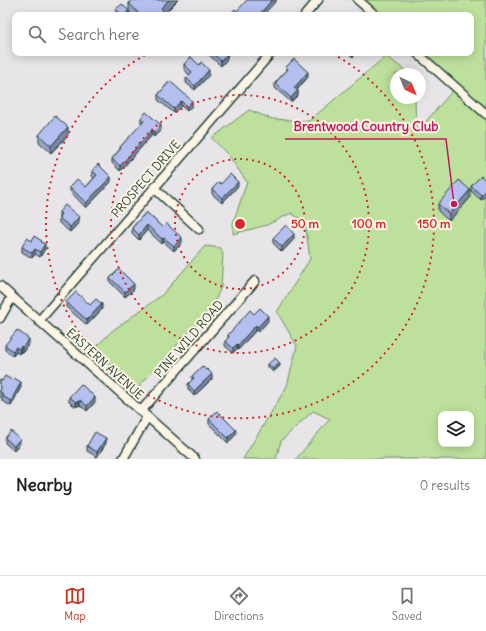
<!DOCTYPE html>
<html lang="en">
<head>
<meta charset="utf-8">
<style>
	:root { --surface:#fff; --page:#f6f6f6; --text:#202124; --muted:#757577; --line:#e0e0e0; --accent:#c8321e }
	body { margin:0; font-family:Delius,sans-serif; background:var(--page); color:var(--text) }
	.controls { position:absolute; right:12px; bottom:12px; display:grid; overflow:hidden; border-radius:8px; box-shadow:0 2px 10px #0003 }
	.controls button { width:36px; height:36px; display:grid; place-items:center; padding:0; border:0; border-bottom:1px solid var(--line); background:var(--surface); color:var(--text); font:20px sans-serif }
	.compass { position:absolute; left:390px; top:68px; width:36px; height:36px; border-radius:50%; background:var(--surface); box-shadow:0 2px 10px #0003; rotate:137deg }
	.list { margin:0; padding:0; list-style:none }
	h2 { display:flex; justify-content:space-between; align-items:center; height:52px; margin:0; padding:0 16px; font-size:17px }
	h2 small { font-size:13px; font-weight:400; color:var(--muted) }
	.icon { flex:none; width:22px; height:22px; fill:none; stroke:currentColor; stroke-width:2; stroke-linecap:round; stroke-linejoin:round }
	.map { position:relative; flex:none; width:486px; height:459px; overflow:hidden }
	.search { position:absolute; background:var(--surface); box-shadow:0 2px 10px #0003; left:12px; right:12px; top:12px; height:44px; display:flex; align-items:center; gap:10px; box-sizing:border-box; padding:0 14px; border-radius:8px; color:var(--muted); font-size:15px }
	.sheet { height:116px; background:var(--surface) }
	nav { display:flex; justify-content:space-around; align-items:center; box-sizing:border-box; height:56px; border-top:1px solid var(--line); background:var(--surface); font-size:11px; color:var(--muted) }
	nav a { display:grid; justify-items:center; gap:2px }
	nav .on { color:var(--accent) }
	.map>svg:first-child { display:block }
</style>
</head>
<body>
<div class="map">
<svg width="486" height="459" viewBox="0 0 486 459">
	<rect width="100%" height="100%" fill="#e7e5e8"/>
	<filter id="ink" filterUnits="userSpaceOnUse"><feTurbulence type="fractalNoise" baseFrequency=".025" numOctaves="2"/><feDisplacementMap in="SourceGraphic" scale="8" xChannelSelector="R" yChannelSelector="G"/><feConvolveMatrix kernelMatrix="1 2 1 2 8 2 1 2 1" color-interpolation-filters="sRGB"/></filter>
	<g filter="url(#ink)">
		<path fill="#bde19c" stroke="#6e8f68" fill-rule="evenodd" d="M362,0H486V459H296L330,419L313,411L281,441L276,459H243L287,386L297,346L277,312L310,259L305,222L291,213L267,225L233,234V223L247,182L228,155L212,138L249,110L272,119L309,121L386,56L410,74H396V98H415L416,133L455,88L417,53H471V15H375ZM441,414H471V444H441Z
			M205,246L221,248L223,255L221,287L212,308L157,366L136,390L99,356L98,345L112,331L162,295Z"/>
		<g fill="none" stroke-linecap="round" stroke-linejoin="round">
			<defs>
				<path id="minor" d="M358,0L375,15
					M305,15L318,0
					M417,53L486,114
					M154,188L199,229
					M0,286L195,459
					M0,318L12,297
					M39,321L271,53
					M141,411L255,281
					M123,459L147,417"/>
			</defs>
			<use href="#minor" stroke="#1f3d34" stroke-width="11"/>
			<use href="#minor" stroke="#fcf5e5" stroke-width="8"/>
		</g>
		<path fill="#9ca4ce" stroke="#1f3d34" d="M129,3L163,14V15H132L129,12Z
			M116,9L129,13L127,15H119L116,12Z
			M207,53H230L227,55V59L221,66Z
			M348,53H357L353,57Z
			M184,64L209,75L195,90L186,83V78L189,75L184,69Z
			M286,67L308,77L297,90L298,95L291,102L275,88V83L286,71Z
			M170,81L192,106L187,111L181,106L174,113L158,100V95Z
			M141,118L161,130L154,137L152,135L120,171L112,163V159L120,149V147L142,124L141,123Z
			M39,135H68L51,153L39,142Z
			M92,171L111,182L86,208L70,191V187H86L94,178L92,176Z
			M486,181L481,200L471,191V186Z
			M221,184L238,186L222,203L212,194V189Z
			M470,198L449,221L438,211V204Z
			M59,212L79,222L72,230L70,232L59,223Z
			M146,212L162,227L182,243L174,251L164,242L162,244L147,230L139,240L132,233V228Z
			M273,238L294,239L282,252L273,243Z
			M32,241L42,243L45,249L40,257L35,254L32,258L22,252V247Z
			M110,278L134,289L125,297L110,282Z
			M66,302L102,309L87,325L66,307Z
			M254,314L268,321L258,332L256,330L238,350L237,349L233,353L225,346V341L228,338V335Z
			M29,344L22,353L21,351L19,354L16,352L13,356L5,350V345Z
			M268,364L280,366L273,372L268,367Z
			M192,376L212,379L194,396L188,389V384L192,380Z
			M0,380L21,387L11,406L2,401V398L0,397Z
			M69,397L95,402L87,411L80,405L79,406H77L76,407L69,402Z
			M209,419L236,434L228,443L209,424Z
			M5,438L20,443L14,451L5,443Z
			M106,443L97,457L87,451V446Z"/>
		<path fill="#7f86a8" stroke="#1f3d34" d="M169,0H178L163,15H158L161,8Z
			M272,0H277L263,15H259Z
			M129,11V13L127,15H124Z
			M225,53H230L227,55V59L221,66V61Z
			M353,53H357L353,57Z
			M209,70V75L195,90V86Z
			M308,72V77L294,92V88Z
			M298,90V95L291,102V98Z
			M181,101V106L174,113V109Z
			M192,101V106L187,111V107Z
			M161,125V130L154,137V132Z
			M68,127V135L51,153V146Z
			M152,130V135L120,171V166Z
			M111,177V182L86,208V203Z
			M238,182V186L222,203V198Z
			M470,190V198L449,221V214Z
			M486,191V196L481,200V195Z
			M79,217V222L72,230L70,232V227Z
			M147,225V230L139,240V235Z
			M294,234V239L282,252V247Z
			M164,238V242L162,244V239Z
			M182,238V243L174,251V246Z
			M45,244V249L40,257V252Z
			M35,249V254L32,258V253Z
			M134,284V289L125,297V292Z
			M102,304V309L87,325V320Z
			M268,316V321L258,332V327Z
			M256,325V330L238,350V345Z
			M29,339V344L22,353V348Z
			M237,344V349L233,353V348Z
			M21,346V351L19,354V349Z
			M16,347V352L13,356V351Z
			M280,363V366L273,372V369Z
			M212,374V379L194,396V391Z
			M21,382V387L11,406V401Z
			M95,397V402L87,411V406Z
			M80,400V405L79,406V402Z
			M77,401V406L76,407V402Z
			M236,430V434L228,443V438Z
			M106,438V443L97,457V452Z
			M20,439V443L14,451V446Z"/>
		<path fill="#b5bff0" stroke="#1f3d34" d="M132,0H169L161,8L163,10L158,15H140L129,3Z
			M247,0H272L259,15H229L235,9L237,11Z
			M122,4L129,11L124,15H121L116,9Z
			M212,53H226L227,54L221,61Z
			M191,57L199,65L201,62L209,70L195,86L186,78L192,72L184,64Z
			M294,59L308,72L294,88L298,90L291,98L275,83L288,69L286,67Z
			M170,81L192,101L187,107L181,101L174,109L158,95Z
			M146,112L161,125L154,132L152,130L120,166L112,159L121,148L120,147L144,121L141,118Z
			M55,116L68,127L51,146L39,135Z
			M98,164L111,177L86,203L70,187L77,179L86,187L97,175L92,171Z
			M230,174L238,182L222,198L212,189L219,182L221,184Z
			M481,176L486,181V191L481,195L471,186Z
			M459,180L470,190L449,214L438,204Z
			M65,205L79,217L72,225L70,227L59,218L60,217L59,216L61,214L59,212Z
			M146,212L162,227L166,223L182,238L174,246L164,238L162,239L147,225L139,235L132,228Z
			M286,225L294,234L282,247L273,238Z
			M34,236L42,241L41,242L45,244L40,252L35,249L32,253L22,247L27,238L32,241Z
			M119,269L134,284L125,292L110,278Z
			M76,292L90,305L96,299L102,304L87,320L66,302Z
			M260,308L268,316L258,327L256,325L238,345L237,344L233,348L225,341L229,337L228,335L250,310L254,314Z
			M17,330L29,339L22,348L21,346L19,349L16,347L13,351L5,345Z
			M275,358L280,363L273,369L268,364Z
			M202,366L206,370L207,369L212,374L194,391L188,384L194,378L192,376Z
			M5,376L12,380L14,378L21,382L11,401L2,396L3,394L0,392V380L2,381Z
			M81,384L95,397L87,406L80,400L79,402L77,401L76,402L69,397Z
			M217,411L236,430L228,438L209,419Z
			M11,431L20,439L14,446L5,438Z
			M95,432L106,438L97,452L87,446Z"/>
	</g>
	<g fill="none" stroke="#d62828" stroke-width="2" stroke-dasharray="2 4">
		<circle cx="240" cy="224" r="65"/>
		<circle cx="240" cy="224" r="129"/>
		<path d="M333 54A194 194 0 1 1 147 54"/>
	</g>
	<g text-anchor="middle" stroke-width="4" stroke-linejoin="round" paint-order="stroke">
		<g font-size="12" fill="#1f3d34" stroke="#fcf5e5">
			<text transform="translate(146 179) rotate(-49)" y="4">PROSPECT DRIVE</text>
			<text transform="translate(189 339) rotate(-49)" y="4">PINE WILD ROAD</text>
			<text transform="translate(105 364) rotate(42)" y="4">EASTERN AVENUE</text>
		</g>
	</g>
	<circle cx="240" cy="224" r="6" fill="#d62828" stroke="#fcf5e5" stroke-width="2"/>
	<g font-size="12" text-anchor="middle" font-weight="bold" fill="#d62828" stroke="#fcf5e5" stroke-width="4" stroke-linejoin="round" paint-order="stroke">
		<text x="305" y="228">50 m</text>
		<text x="369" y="228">100 m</text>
		<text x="434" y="228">150 m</text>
	</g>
	<path fill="none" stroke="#c2185b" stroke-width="1.5" d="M454 204L446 139H285"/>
	<circle fill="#c2185b" stroke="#fcf5e5" stroke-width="1.5" cx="454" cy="204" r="4"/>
	<g font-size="13" text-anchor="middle" font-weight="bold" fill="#c2185b" stroke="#fcf5e5" stroke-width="4" stroke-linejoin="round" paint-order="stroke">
		<text x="366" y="131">Brentwood Country Club</text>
	</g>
</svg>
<div class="controls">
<button><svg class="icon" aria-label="layers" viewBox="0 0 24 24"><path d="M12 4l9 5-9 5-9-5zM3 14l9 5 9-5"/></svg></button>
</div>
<svg class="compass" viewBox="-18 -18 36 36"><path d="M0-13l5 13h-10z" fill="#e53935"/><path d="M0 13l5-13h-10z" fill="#757577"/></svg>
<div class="search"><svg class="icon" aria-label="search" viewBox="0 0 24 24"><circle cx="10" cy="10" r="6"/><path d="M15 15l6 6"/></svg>Search here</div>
</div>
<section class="sheet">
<h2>Nearby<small>0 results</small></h2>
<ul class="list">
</ul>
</section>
<nav>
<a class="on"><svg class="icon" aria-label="map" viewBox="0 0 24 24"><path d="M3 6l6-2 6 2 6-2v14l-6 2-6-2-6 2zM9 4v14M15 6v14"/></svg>Map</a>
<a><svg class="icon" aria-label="directions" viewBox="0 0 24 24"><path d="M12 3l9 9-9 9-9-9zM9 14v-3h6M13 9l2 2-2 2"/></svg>Directions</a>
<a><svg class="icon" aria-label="saved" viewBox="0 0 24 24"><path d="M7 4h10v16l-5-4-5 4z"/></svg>Saved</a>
</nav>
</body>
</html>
